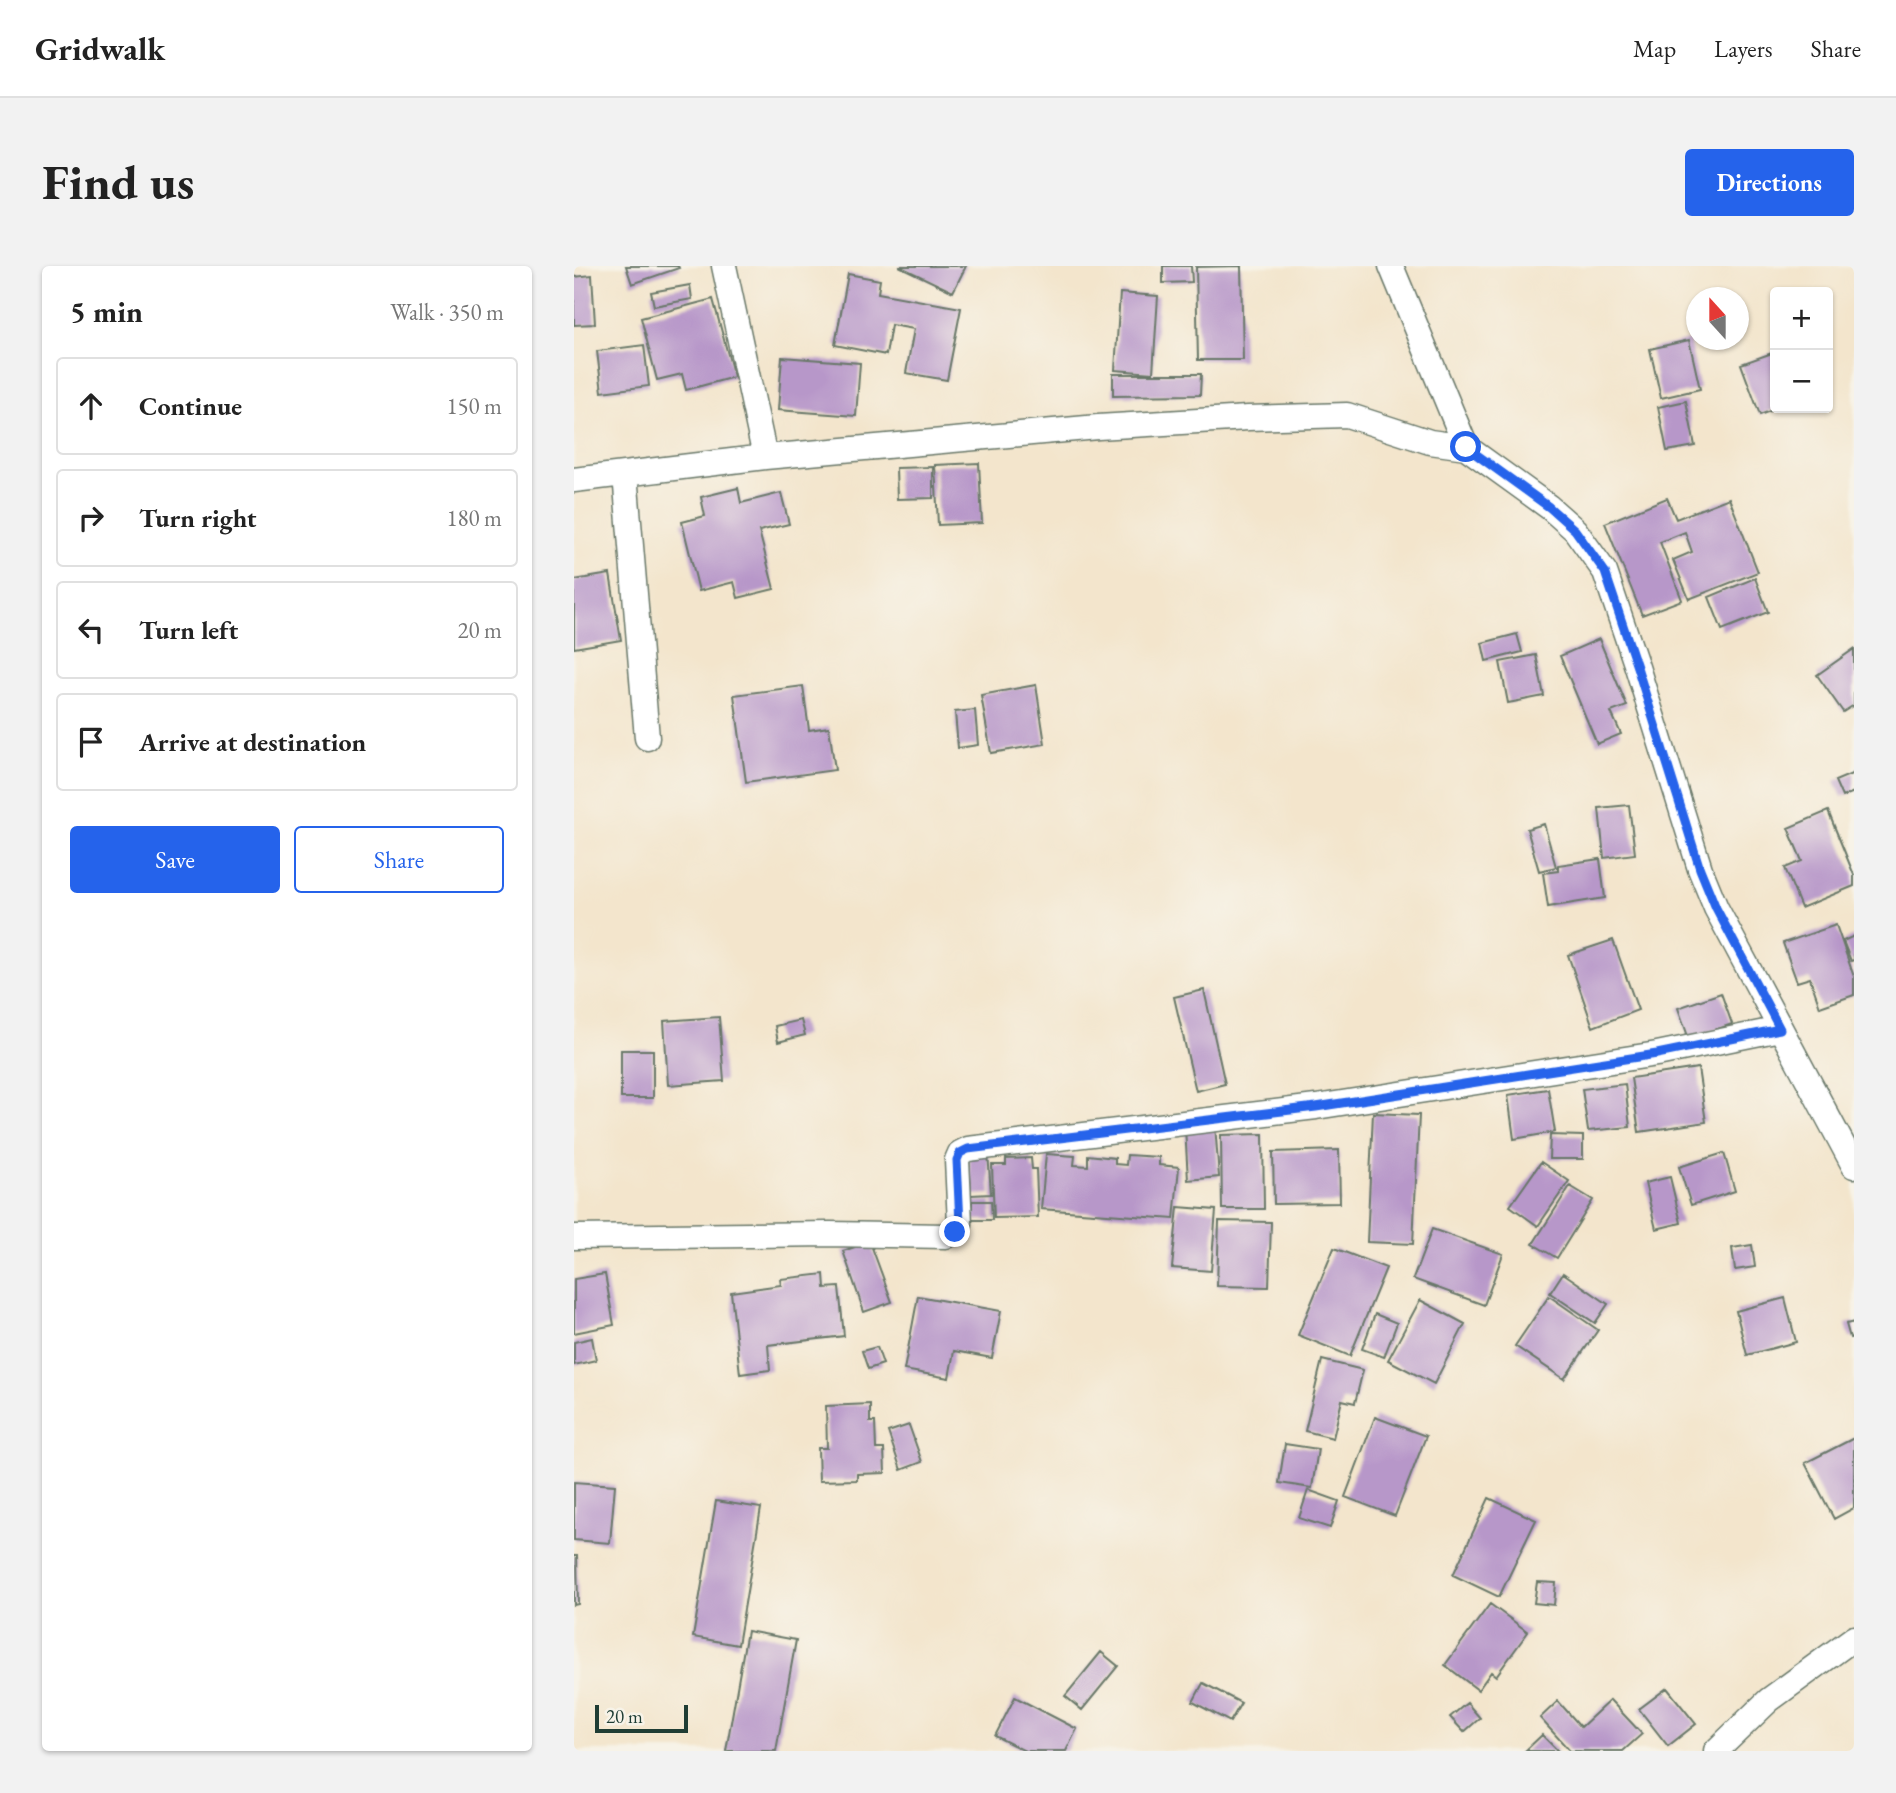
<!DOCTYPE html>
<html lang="en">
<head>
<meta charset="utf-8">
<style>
	:root { --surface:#fff; --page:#f2f2f2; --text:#222; --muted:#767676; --line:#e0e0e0; --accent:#2563eb }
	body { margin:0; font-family:"EB Garamond",serif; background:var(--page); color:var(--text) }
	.controls { position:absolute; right:21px; top:21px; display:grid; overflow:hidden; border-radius:7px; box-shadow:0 2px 5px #0004 }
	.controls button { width:63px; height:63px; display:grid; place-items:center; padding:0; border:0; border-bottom:2px solid var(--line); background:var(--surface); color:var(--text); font:35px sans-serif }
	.compass { position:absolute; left:1112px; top:21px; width:63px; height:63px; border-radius:50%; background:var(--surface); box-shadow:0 2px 5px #0004; rotate:339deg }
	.scale { position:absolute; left:21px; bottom:18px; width:93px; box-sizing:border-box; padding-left:7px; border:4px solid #1f3d34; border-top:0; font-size:19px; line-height:24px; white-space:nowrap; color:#1f3d34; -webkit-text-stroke:5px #f7f3e8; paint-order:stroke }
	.stop { position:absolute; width:21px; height:21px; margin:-16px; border:5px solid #2563eb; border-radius:50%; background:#fff }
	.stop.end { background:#2563eb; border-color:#fff; box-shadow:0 2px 7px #0008 }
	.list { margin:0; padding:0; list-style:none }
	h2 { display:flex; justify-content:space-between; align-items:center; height:91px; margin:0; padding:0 28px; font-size:30px }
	h2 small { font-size:23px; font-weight:400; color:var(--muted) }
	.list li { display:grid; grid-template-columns:46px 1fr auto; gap:21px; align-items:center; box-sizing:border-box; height:98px; margin:0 14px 14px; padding:0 14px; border:2px solid var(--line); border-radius:7px }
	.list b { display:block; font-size:26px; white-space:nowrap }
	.list em { font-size:23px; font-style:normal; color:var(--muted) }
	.actions { display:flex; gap:14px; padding:21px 28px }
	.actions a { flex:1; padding:16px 0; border:2px solid var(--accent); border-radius:7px; text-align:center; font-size:24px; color:var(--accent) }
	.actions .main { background:var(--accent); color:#fff }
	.icon { flex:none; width:38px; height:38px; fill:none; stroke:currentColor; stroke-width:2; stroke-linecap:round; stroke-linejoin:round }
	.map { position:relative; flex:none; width:1280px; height:1485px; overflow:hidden; border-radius:7px }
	header { display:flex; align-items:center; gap:42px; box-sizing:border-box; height:98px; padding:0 35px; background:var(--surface); border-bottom:2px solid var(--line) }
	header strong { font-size:33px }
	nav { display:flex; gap:38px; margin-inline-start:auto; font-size:24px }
	.intro { display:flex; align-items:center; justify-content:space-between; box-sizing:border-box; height:168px; padding:0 42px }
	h1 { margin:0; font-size:49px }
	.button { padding:18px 32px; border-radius:7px; background:var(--accent); color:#fff; font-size:24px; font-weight:700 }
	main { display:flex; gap:42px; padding:0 42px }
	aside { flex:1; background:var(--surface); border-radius:7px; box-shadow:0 2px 5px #0004 }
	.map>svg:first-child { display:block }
</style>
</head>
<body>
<header>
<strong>Gridwalk</strong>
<nav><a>Map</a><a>Layers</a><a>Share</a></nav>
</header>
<div class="intro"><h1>Find us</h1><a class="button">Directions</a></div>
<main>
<aside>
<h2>5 min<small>Walk · 350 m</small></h2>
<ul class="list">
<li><svg class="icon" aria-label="ahead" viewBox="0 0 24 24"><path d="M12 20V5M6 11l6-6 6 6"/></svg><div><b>Continue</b></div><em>150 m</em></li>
<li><svg class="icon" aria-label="right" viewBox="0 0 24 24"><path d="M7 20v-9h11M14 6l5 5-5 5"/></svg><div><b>Turn right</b></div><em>180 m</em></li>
<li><svg class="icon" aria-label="left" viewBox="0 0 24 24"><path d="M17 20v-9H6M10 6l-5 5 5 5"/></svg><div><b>Turn left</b></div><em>20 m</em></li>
<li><svg class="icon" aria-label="arrive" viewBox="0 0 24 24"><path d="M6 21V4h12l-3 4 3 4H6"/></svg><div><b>Arrive at destination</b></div></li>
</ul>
<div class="actions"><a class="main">Save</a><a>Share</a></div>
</aside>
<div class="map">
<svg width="1280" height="1485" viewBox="0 0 1280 1485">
	<rect width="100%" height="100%" fill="#f7f3e8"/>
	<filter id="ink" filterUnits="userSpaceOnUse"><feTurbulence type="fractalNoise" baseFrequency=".0143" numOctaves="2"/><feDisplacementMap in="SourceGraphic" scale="14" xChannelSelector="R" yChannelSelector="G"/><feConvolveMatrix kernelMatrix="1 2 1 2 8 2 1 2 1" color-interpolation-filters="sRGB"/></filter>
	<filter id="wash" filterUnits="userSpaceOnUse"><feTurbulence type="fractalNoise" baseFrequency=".00686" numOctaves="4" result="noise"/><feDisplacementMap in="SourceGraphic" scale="28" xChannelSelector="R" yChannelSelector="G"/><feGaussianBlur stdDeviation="1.57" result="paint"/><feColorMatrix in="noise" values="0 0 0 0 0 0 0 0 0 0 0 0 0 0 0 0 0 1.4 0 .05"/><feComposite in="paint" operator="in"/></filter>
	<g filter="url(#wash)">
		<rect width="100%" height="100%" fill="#f3e5cc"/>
		<g id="blocks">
			<path fill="#b797c9" d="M52,0H104L105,2L58,18Z
				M325,0H392L379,26Z
				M589,0H617L618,16L589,17Z
				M667,0L669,94H624L622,1Z
				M274,8L306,14L304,27L387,42L373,114L332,107L340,63L317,59L312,89L261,79Z
				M18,9L21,58L0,59V11Z
				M116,19L118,33L80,40L77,26Z
				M546,27L584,30L579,107L541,104Z
				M139,33L160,111L112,124L108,108L83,114L67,52Z
				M1115,74L1126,123L1087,132L1076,83Z
				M70,79L75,120L28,126L23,85Z
				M1201,86V143L1186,149L1167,98Z
				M208,91L286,97L282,150L204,144Z
				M539,108H627L626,129L539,130Z
				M1112,135L1121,180L1093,185L1084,141Z
				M405,197L408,257L364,259L361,199Z
				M359,201V232L323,233L322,202Z
				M164,222L167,237L207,227L215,258L185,265L200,323L164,332L160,316L125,325L108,256L131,250L127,231Z
				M1093,232L1102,253L1155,232L1184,306L1115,333L1099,294L1118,286L1111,266L1086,276L1108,334L1068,349L1031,257Z
				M36,308L47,374L0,382V314Z
				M1181,312L1194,346L1148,364L1135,331Z
				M943,368L948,386L912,395L908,377Z
				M1025,373L1053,440L1037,446L1047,468L1023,478L986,390Z
				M1280,383V439L1269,446L1243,409Z
				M962,389L970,430L934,437L926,396Z
				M462,419L471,478L417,487L407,429Z
				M229,420L235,464L255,461L261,504L172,516L160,429Z
				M401,444L404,479L384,482L381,446Z
				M1280,507V526L1268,531L1261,515Z
				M1055,539L1061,588L1030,592L1025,542Z
				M1254,545L1280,609V620L1227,642L1211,602L1228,595L1214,562Z
				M970,558L982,601L965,605L953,563Z
				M1026,593L1031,632L974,641L969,607L984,605V599Z
				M1262,659L1280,711V729L1246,741L1236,712L1223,716L1209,677Z
				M1280,670V694L1277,695L1269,675Z
				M1039,674L1064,744L1019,761L994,689Z
				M630,724L651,818L622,825L600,731Z
				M1147,727L1158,758L1115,773L1104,742Z
				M145,751L150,815L94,819L90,755Z
				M227,754L231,769L204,776L201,760Z
				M47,784H79V832H47Z
				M1124,802L1132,856L1065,866L1057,812Z
				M1051,818L1056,861L1014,865L1008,823Z
				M974,823L981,866L940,873L934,829Z
				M799,847L845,849L839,978L793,976Z
				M641,859L645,911L614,914L611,861Z
				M689,868L690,943H648L647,869Z
				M976,869L1009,870V893H975Z
				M765,884L766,937L700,938L699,886Z
				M414,886L417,928L397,929L395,888Z
				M1150,887L1161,925L1117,939L1105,901Z
				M472,888L501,890L500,899L514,900V889L541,892V898L552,899L553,889L585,891V899L605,901L600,953L467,943Z
				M457,892L458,903H462L464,951L420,952L418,899H432V893Z
				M967,896L995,915L964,960L936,940Z
				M1096,911L1107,957L1082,963L1071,917Z
				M996,920L1019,934L983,992L959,978Z
				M398,935H417L418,954H398Z
				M604,941L642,944L637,1005L598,1002Z
				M645,955L697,956L695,1021L643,1020Z
				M858,963L929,988L910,1039L839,1013Z
				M296,976L318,1036L290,1046L269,985Z
				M1178,979L1181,1001L1161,1004L1158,982Z
				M760,982L812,1002L776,1090L724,1069Z
				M989,1007L1034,1038L1021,1057L976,1027Z
				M31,1008L40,1059L0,1067V1013Z
				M250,1008L251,1022L265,1021L270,1070L194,1079L196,1104L166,1108L157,1026L207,1019L206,1013Z
				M344,1030L427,1045L418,1092L380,1085L375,1112L330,1104Z
				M975,1030L1024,1064L990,1113L941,1080Z
				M1211,1032L1222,1076L1173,1089L1162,1045Z
				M846,1034L891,1058L860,1118L814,1094Z
				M801,1048L823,1057L810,1091L788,1083Z
				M1280,1056V1071L1276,1072L1272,1058Z
				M18,1072L22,1094L0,1099V1076Z
				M303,1081L309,1098L294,1103L288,1085Z
				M748,1094L789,1104L781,1137L768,1134L759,1172L731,1165Z
				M296,1138V1156H301L302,1183H310L311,1207L283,1208V1214L245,1215L244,1182H253L252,1140Z
				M801,1151L852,1170L821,1250L771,1231Z
				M335,1159L348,1196L327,1204L314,1166Z
				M1280,1172V1242L1260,1253L1231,1197Z
				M711,1178L744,1183L738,1222L705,1217Z
				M0,1216L41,1219L36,1277L0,1274Z
				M734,1224L765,1235L756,1262L725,1252Z
				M915,1232L962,1254L925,1331L879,1309Z
				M142,1235L187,1242L164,1379L119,1371Z
				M0,1290H3L4,1338L0,1339Z
				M963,1316L982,1317L980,1339L960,1337Z
				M916,1338L954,1366L922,1410L917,1406L904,1424L871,1399Z
				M173,1365L222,1374L202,1485H152Z
				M527,1386L544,1400L508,1444L491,1430Z
				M629,1417L667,1437L656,1456L619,1436Z
				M1093,1422L1122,1458L1094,1480L1065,1443Z
				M441,1431L503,1463L492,1485H451L421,1470Z
				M1036,1434L1068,1468L1049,1485H996L966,1452L984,1435L1007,1461Z
				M893,1437L906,1452L890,1466L876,1451Z
				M968,1469L984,1485H951Z"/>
		</g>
	</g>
	<g filter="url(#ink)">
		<use href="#blocks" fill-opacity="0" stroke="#697869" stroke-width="2"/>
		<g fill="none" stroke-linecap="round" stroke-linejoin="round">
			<defs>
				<path id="minor" d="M150,0L191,191
					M817,0L892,181
					M51,208L73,472
					M0,214L191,191L524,161L674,152L773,149L856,176L892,181L975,241L1001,264L1031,306L1063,401L1126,603L1142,642L1280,900
					M0,971L256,968L372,970L381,966L386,958L383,894L386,887L394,883L742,841L1083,788L1206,763
					M1142,1485L1195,1434L1280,1372"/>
			</defs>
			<use href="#minor" stroke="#697869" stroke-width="27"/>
			<use href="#minor" stroke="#fff" stroke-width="24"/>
		</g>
	</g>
	<g fill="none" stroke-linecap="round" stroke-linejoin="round" filter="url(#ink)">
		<path stroke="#2563eb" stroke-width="9" d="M381,966L386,958L383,894L386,887L394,883L742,841L1083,788L1206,763L1142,642L1126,603L1063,401L1031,306L1001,264L975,241L892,181"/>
	</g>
</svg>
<div class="controls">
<button>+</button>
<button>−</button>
</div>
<svg class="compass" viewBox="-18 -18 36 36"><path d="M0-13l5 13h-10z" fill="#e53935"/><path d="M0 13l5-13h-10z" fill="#767676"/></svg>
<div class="scale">20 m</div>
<div class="stop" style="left:892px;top:181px"></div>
<div class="stop end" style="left:381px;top:966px"></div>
</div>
</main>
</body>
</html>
